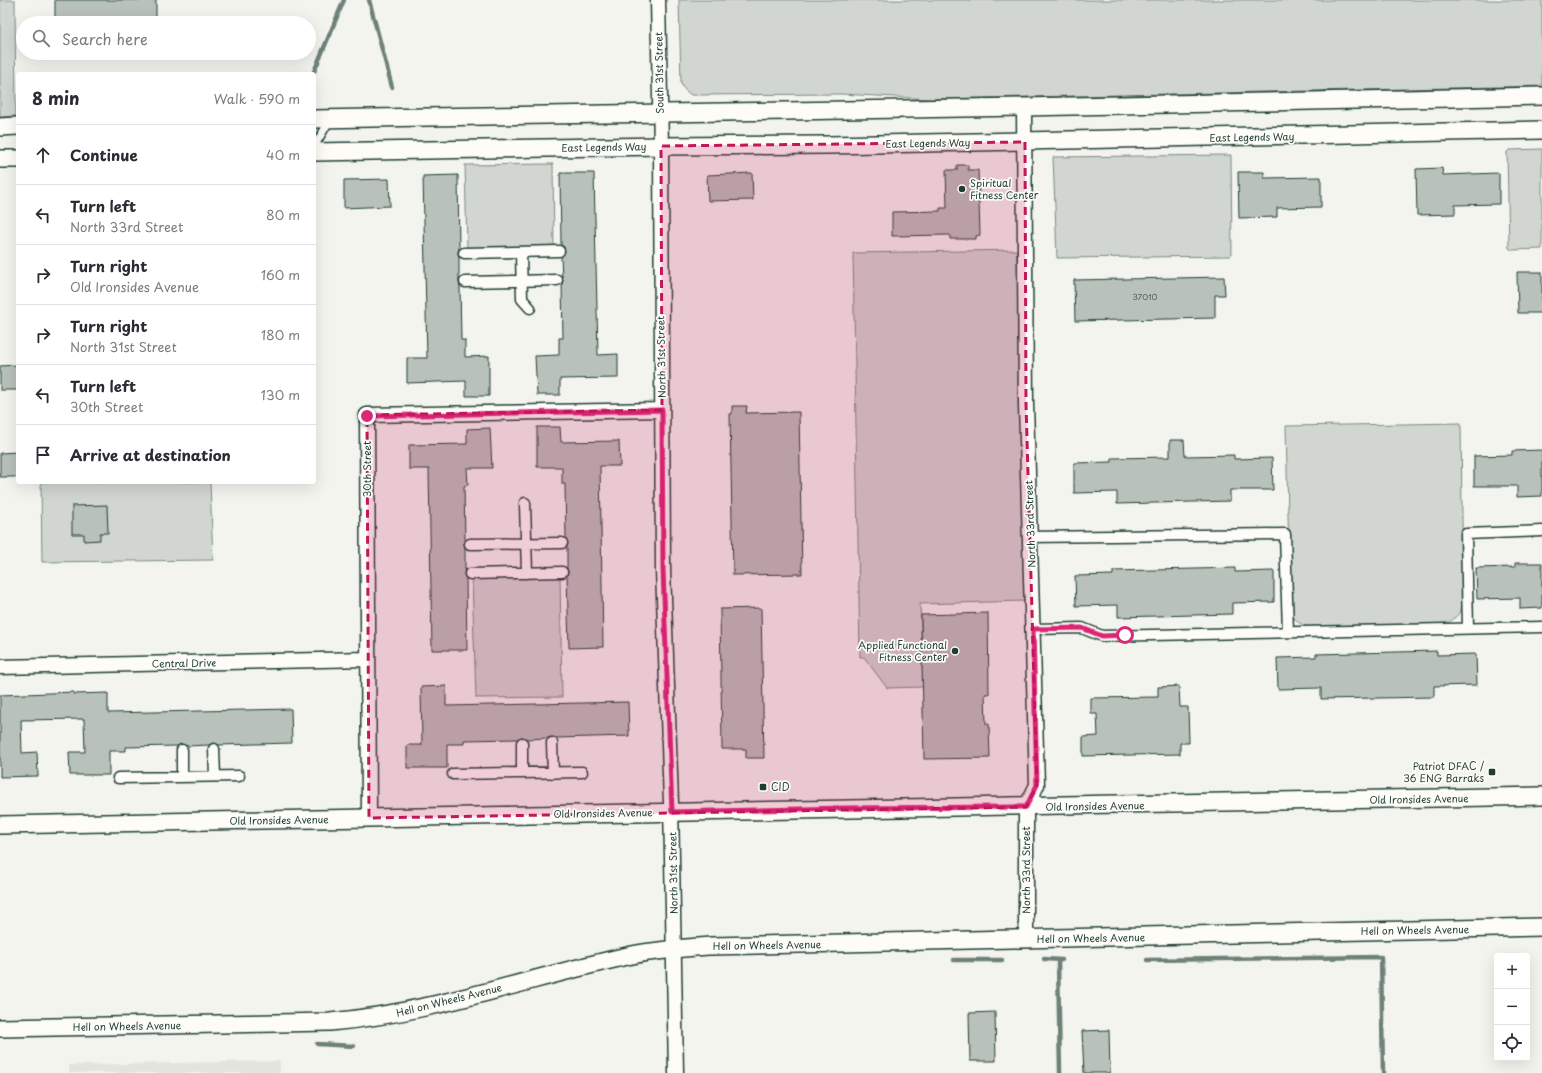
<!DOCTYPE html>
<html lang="en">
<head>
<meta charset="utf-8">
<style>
	:root { --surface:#fff; --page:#f2f2f3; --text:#2b2b33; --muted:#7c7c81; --line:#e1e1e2 }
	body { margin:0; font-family:"Playpen Sans",sans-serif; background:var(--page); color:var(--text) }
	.controls { position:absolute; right:12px; bottom:12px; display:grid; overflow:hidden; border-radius:4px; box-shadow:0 4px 16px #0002 }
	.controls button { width:36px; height:36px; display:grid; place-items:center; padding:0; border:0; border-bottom:1px solid var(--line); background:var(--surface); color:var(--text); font:20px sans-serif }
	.stop { position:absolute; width:12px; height:12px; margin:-9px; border:3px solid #db2777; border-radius:50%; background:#fff }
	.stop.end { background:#db2777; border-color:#fff; box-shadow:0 1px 4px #0008 }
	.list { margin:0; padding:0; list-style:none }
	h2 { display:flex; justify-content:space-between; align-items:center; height:52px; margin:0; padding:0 16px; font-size:17px }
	h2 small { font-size:13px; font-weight:400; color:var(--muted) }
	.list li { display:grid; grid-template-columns:26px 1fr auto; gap:12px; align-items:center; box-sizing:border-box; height:60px; padding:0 16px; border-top:1px solid var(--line) }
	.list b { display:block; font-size:15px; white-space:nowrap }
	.list p { margin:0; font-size:13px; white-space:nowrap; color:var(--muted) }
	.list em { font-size:13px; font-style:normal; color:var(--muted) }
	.icon { flex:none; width:22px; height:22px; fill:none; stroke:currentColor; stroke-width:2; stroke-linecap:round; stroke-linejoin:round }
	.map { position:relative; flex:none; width:1542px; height:1073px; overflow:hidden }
	.search { position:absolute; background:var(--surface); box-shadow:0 4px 16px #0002; left:16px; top:16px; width:300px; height:44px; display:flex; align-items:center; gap:10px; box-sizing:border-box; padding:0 14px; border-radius:22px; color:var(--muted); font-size:15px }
	.panel { position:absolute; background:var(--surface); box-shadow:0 4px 16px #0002; left:16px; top:72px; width:300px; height:412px; border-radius:4px }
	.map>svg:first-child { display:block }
</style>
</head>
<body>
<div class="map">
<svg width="1542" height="1073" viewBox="0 0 1542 1073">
	<rect width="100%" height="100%" fill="#f4f4ef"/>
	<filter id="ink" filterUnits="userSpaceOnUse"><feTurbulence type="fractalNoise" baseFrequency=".025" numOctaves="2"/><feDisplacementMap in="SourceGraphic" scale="8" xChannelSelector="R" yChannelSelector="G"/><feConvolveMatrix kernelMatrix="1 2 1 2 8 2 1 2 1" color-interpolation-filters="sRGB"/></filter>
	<g filter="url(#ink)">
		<path fill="#e2e5df" d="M280,1061V1073H69V1065Z"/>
		<path fill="#d1d6d1" stroke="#788a82" d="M0,0H15L16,116L0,117Z
			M679,0H1542V86L931,99L841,94L691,95L685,90L681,84Z
			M1542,149V249L1512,250L1509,248L1507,152L1509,150Z
			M1231,155L1232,253L1230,256L1057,258L1053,157Z
			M553,164L554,247L467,248L465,165Z
			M1017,250L1024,601L920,604L923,687L887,688L864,657H860L853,253Z
			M1461,423L1463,603C1460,614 1456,618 1446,624L1310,628C1295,622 1292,619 1290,603L1286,426Z
			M41,482H210L213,560L42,562Z
			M560,576L562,697L476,698L472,579Z"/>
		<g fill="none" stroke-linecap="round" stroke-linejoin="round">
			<path stroke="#6e8179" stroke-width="4.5" d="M369,0L392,87
				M313,74L344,0
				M1044,959L1062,960
				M954,960H1002
				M1058,960L1060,1073
				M1147,960L1381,957L1383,1073
				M317,1044L354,1046"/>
		</g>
		<path fill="#b9c1bb" stroke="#1f3d34" d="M55,0H156V23H55Z
			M957,165H968V170H978L980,235L976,236V239H950V235L892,236V212L940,211V208H947L946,170H957Z
			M1442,168L1443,175L1499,173V204L1455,205V214L1417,215L1416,169Z
			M1238,172H1264V178L1321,177V207L1277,208V217L1239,218Z
			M560,173H594L598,355L618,354V378L560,379V395H537L535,356L559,355V338H563L562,284L563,280L562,276L561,257L565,251L564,247L561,245Z
			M752,173L753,200L708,201L707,175Z
			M458,175L459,249L458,253L459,257V282L460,286L461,340H465V357L489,356V396H466V381L407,383V358H427L423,176Z
			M389,179L390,206L344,208V180Z
			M1517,272H1542V313H1518Z
			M1224,277L1225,295H1215V318L1075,321L1074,280Z
			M18,365V390H0V366Z
			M732,406H747L746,413L799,412L802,574L733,575L730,414H732Z
			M537,427H560L561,442L619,441L620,466H600L603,647L569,648L567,576L568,572L567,568V547L568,543L566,539L565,484H562V467H537Z
			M490,428L492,468H467L468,485L464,486L465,540L464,544L465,548V570L464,574L466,578L467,650H432L429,469H409V445L467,444V429Z
			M1170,440H1184L1185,456L1234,455V459L1272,458L1273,490H1230V501L1117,504V492L1074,493V463L1112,462V458L1170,457Z
			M1542,450V496L1517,497V486H1474V456L1512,455V451Z
			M18,452V477H0V453Z
			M107,505L108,533H100V540L84,541V534H72V506Z
			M1515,563H1542V608L1520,609V598L1477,599L1476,568L1515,567Z
			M1235,568V572L1274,571V602L1232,603V614L1118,617V605L1076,606L1075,576L1113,575V571Z
			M761,608L764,758H746V749H722L720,609Z
			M988,613L989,694H985L986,724H989L990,758L924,759L921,615Z
			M1437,651V655L1476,654L1477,685L1434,686V697L1321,699V688L1278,689L1277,658L1316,657V654Z
			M446,686V706L628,702L629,736L556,738L552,737L548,738L527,739L522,737L517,739L464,740V744H447V768H407V745H422L421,687Z
			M1179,686L1180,707H1188L1189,743H1180V754L1083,756V737L1098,736L1097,714H1091V698L1158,697V687Z
			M74,692V694L108,693V713L291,709L292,743L219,745L214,743L209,745L187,746L182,744L177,746L126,747V751H109V775H70L69,752H85L84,719L21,720L22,753L37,752L38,776L0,777V695Z
			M995,1012L996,1061H970L969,1013Z
			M1109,1030L1110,1073H1084L1082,1031Z"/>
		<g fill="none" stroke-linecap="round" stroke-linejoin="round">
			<defs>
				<path id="service" d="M314,147L330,120"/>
				<path id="pedestrian" d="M521,252L522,299L530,308
					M464,253L559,251
					M465,282L557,280
					M525,503L527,573
					M1030,537L1285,534L1288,632
					M470,544L562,543
					M470,574L562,572
					M1468,628L1466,534L1542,531
					M1033,629L1082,628L1102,636L1542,627
					M522,743V773
					M552,743L553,773
					M214,749L215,776
					M182,750V777
					M453,774L582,772
					M118,778L239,776"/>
				<path id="minor" d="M658,0L661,146L663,569L671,803L676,1073
					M1024,107L1026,404L1037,785L1026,807V939
					M0,667L368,659
					M369,818L367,415L662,410"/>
				<path id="tertiary" d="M314,119L1024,107L1542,96
					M0,127L18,126
					M314,152L661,146L828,145L1542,130
					M0,159H18
					M0,825L1542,796
					M0,1028L330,1022C433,1013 531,977 632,955C657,950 684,948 710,946L1542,927"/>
			</defs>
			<use href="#service" stroke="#1f3d34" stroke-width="10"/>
			<use href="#pedestrian" stroke="#1f3d34" stroke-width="13"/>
			<use href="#minor" stroke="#1f3d34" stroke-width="17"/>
			<use href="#tertiary" stroke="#1f3d34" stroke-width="20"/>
			<use href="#service" stroke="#fdfcf7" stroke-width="7"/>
			<use href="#pedestrian" stroke="#fdfcf7" stroke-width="10"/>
			<use href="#minor" stroke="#fdfcf7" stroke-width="14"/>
			<use href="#tertiary" stroke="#fdfcf7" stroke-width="17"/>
		</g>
	</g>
	<g fill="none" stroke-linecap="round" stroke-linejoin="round" filter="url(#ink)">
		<path stroke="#db2777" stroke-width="5" d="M367,416L662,410L663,569L672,812L846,808L1026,807L1037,785L1033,629L1082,628L1102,636L1125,635"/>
	</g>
	<path fill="#c2185b" fill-opacity="0.2" stroke="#c2185b" stroke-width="3" stroke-dasharray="8 5" stroke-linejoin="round" d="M1025,142L1026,404L1037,785L1026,807L369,818L367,415L662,410L661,146Z"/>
	<g fill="#1f3d34" stroke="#fdfcf7" stroke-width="1.5">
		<circle cx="962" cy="189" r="4"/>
		<circle cx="955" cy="651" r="4"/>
		<rect x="1488" y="768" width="8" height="8" rx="2"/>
		<rect x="759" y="783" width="8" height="8" rx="2"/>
	</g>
	<g text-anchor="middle" stroke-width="3.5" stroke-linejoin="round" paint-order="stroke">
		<g font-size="8" fill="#465e56">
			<text x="1145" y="300">37010</text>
		</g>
		<g font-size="10" fill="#1f3d34" stroke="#fdfcf7">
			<text transform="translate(659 73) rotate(-91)" y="4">South 31st Street</text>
			<text transform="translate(1252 137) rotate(-1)" y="4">East Legends Way</text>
			<text transform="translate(928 143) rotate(-1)" y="4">East Legends Way</text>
			<text transform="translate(604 147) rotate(-1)" y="4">East Legends Way</text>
			<text transform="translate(661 357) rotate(-91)" y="4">North 31st Street</text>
			<text transform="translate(367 469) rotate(-90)" y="4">30th Street</text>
			<text transform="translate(1030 524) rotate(-92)" y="4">North 33rd Street</text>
			<text transform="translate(184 663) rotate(-1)" y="4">Central Drive</text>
			<text transform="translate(1419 799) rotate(-1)" y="4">Old Ironsides Avenue</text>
			<text transform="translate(1095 806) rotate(-1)" y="4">Old Ironsides Avenue</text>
			<text transform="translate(603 813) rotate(-1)" y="4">Old Ironsides Avenue</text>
			<text transform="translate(279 820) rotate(-1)" y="4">Old Ironsides Avenue</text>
			<text transform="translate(1026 870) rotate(-90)" y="4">North 33rd Street</text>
			<text transform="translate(673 873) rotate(-91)" y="4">North 31st Street</text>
			<text transform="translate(1415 930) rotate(-1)" y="4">Hell on Wheels Avenue</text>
			<text transform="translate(1091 938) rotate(-1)" y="4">Hell on Wheels Avenue</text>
			<text transform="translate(767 945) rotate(-1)" y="4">Hell on Wheels Avenue</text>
			<text transform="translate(449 1000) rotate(-14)" y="4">Hell on Wheels Avenue</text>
			<text transform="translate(127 1026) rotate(-1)" y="4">Hell on Wheels Avenue</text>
		</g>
		<g font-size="10" fill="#1f3d34" stroke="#fdfcf7" text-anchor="start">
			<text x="970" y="187">Spiritual<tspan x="970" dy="12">Fitness Center</tspan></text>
			<text x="947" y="649" text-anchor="end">Applied Functional<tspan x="947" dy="12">Fitness Center</tspan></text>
			<text x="1484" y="770" text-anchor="end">Patriot DFAC /<tspan x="1484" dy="12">36 ENG Barraks</tspan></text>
			<text x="771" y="791">CID</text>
		</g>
	</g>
</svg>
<div class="controls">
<button>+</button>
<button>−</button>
<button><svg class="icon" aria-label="locate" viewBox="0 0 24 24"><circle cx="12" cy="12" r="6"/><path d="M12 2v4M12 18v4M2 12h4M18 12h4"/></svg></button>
</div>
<div class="stop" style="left:1125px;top:635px"></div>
<div class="stop end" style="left:367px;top:416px"></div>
<div class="search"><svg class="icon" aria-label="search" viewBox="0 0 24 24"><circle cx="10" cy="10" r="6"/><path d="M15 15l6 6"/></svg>Search here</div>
<section class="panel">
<h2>8 min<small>Walk · 590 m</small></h2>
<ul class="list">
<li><svg class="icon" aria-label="ahead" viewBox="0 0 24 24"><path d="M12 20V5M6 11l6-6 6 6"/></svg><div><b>Continue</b></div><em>40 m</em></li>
<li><svg class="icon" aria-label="left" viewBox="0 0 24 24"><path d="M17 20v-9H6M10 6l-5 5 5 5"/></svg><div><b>Turn left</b><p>North 33rd Street</p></div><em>80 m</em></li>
<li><svg class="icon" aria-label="right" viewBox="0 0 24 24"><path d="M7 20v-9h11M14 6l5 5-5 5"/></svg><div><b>Turn right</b><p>Old Ironsides Avenue</p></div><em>160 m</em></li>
<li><svg class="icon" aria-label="right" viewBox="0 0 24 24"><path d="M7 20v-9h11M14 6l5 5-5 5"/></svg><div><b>Turn right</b><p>North 31st Street</p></div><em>180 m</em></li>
<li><svg class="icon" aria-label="left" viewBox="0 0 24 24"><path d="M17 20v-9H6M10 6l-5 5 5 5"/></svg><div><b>Turn left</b><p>30th Street</p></div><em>130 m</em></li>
<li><svg class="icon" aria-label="arrive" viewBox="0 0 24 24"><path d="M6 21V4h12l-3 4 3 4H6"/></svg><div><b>Arrive at destination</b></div></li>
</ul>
</section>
</div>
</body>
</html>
